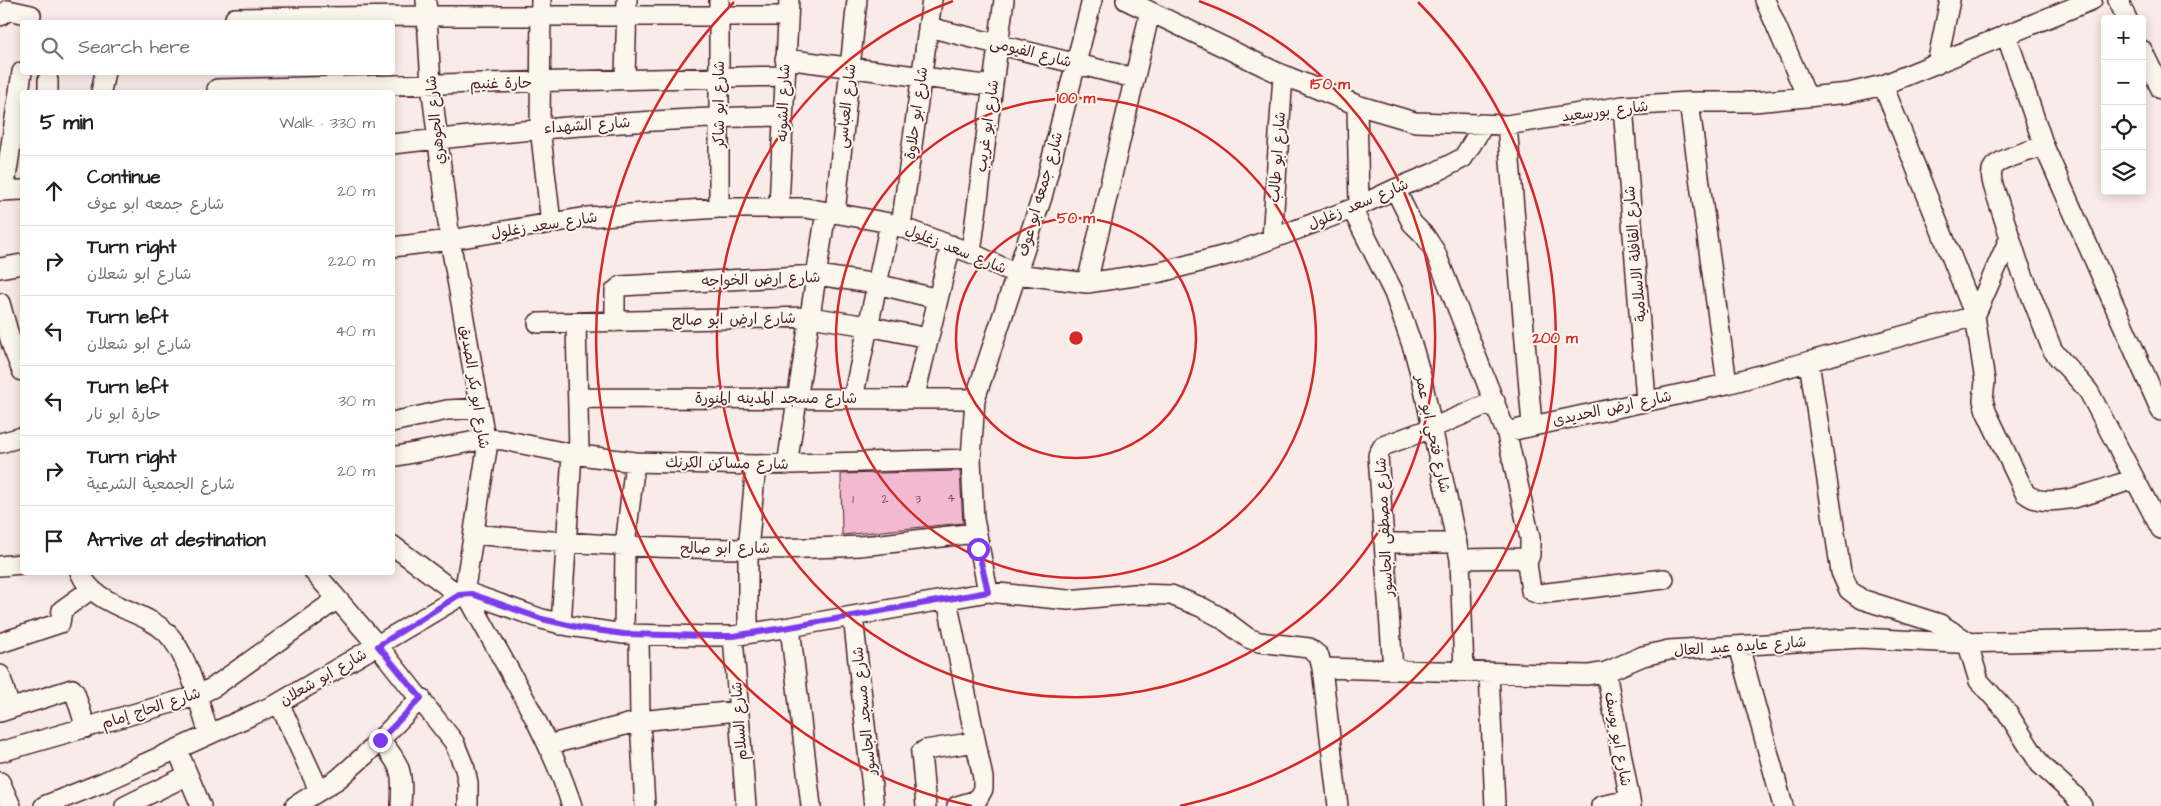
<!DOCTYPE html>
<html lang="en">
<head>
<meta charset="utf-8">
<style>
	:root { --surface:#fff; --page:#f2f2f2; --text:#202124; --muted:#757577; --line:#e0e0e0 }
	body { margin:0; font-family:"Architects Daughter","Playpen Sans Arabic",sans-serif; background:var(--page); color:var(--text) }
	.controls { position:absolute; right:15px; top:15px; display:grid; overflow:hidden; border-radius:5px; box-shadow:0 2px 12px #0003 }
	.controls button { width:45px; height:45px; display:grid; place-items:center; padding:0; border:0; border-bottom:1px solid var(--line); background:var(--surface); color:var(--text); font:25px sans-serif }
	.stop { position:absolute; width:15px; height:15px; margin:-11px; border:4px solid #7c3aed; border-radius:50%; background:#fff }
	.stop.end { background:#7c3aed; border-color:#fff; box-shadow:0 1px 5px #0008 }
	.list { margin:0; padding:0; list-style:none }
	h2 { display:flex; justify-content:space-between; align-items:center; height:65px; margin:0; padding:0 20px; font-size:21px }
	h2 small { font-size:16px; font-weight:400; color:var(--muted) }
	.list li { display:grid; grid-template-columns:32px 1fr auto; gap:15px; align-items:center; box-sizing:border-box; height:70px; padding:0 20px; border-top:1px solid var(--line) }
	.list b { display:block; font-size:19px; white-space:nowrap }
	.list p { margin:0; font-size:16px; white-space:nowrap; color:var(--muted) }
	.list em { font-size:16px; font-style:normal; color:var(--muted) }
	.icon { flex:none; width:28px; height:28px; fill:none; stroke:currentColor; stroke-width:2; stroke-linecap:round; stroke-linejoin:round }
	.map { position:relative; flex:none; width:2161px; height:806px; overflow:hidden }
	.search { position:absolute; background:var(--surface); box-shadow:0 2px 12px #0003; left:20px; top:20px; width:375px; height:55px; display:flex; align-items:center; gap:12px; box-sizing:border-box; padding:0 18px; border-radius:5px; color:var(--muted); font-size:19px }
	.panel { position:absolute; background:var(--surface); box-shadow:0 2px 12px #0003; left:20px; top:90px; width:375px; height:485px; border-radius:5px }
	.map>svg:first-child { display:block }
</style>
</head>
<body>
<div class="map">
<svg width="2161" height="806" viewBox="0 0 2161 806">
	<rect width="100%" height="100%" fill="#f9ebe7"/>
	<filter id="ink" filterUnits="userSpaceOnUse"><feTurbulence type="fractalNoise" baseFrequency=".02" numOctaves="2"/><feDisplacementMap in="SourceGraphic" scale="10" xChannelSelector="R" yChannelSelector="G"/><feConvolveMatrix kernelMatrix="1 2 1 2 8 2 1 2 1" color-interpolation-filters="sRGB"/></filter>
	<g filter="url(#ink)">
		<path fill="#f1bad1" stroke="#4a1f2b" d="M960,471L963,523L842,535L841,474Z"/>
		<g fill="none" stroke-linecap="round" stroke-linejoin="round">
			<defs>
				<path id="minor" d="M426,0L431,84L450,240L487,449L464,594
					M541,0L540,128L551,223
					M719,0V208
					M1126,0L1276,72L1357,105L1415,122L1507,125L1623,106L1689,102H1754L1849,93L1883,85L2092,0
					M1765,0L1807,97
					M2118,0L2127,19
					M0,16L8,10L31,15
					M235,18L426,16H788
					M928,27L1134,78
					M2006,34L2044,146L2161,411
					M2142,50L2161,89
					M785,59L992,86
					M1937,64L1950,0
					M625,79L627,0
					M1883,85L1975,316L1985,381L1983,400L1986,411L2025,493C2048,514 2107,487 2134,479
					M217,89L784,76
					M48,92V80
					M101,92L105,72
					M1689,102L1727,384
					M1357,105L1359,206
					M1623,106L1646,401
					M1507,125L1532,425
					M392,144C522,130 652,118 783,116
					M2044,146C2033,150 1998,159 1993,168C1990,174 1992,182 1994,188L2018,262L2052,349C2063,365 2078,377 2089,392L2161,529
					M1395,189L1412,223L1425,236L1435,251L1504,427L1510,431L1727,384L1975,316L2010,237
					M0,191L22,190
					M4,191L22,72
					M779,206L789,0
					M1352,209L1394,293L1414,351L1422,380L1460,559L1464,672
					M835,213L857,0
					M901,226L932,0
					M1272,239L1283,75
					M392,247L450,240L587,217L719,208H806L890,223L971,253L1017,274L1087,283L1161,272L1234,253L1352,209L1395,189L1434,173L1463,158L1483,126
					M971,253L1004,0
					M0,268L22,264
					M1087,283L1150,12
					M0,303L12,346L22,371
					M615,322V291L621,286L817,275L877,284L938,299
					M538,323L810,317L868,326L928,338
					M576,323L579,454
					M1809,362L1841,572L1849,590L1861,599L1940,624L1967,641L1979,681L2007,712L2040,764L2074,795L2082,806
					M578,398L975,399
					M853,398L890,223
					M914,399L951,245
					M392,422L447,410L480,408
					M1506,430L1530,538V555L1527,563
					M0,443L22,437
					M392,457L486,439L503,440L572,454L635,462L756,465L971,459
					M787,465L826,212
					M474,534C602,547 730,553 859,546C898,543 937,537 976,533
					M1384,543H1457
					M392,545L459,595
					M1460,559L1522,558L1527,563L1531,591L1539,594L1664,579
					M0,566L22,564
					M80,572C94,607 140,608 166,632C190,656 198,702 209,734
					M314,572L378,646L454,742L465,769L468,783V806
					M988,592L974,519L971,459L975,399L1042,197L1092,0
					M466,593C503,662 548,731 572,806
					M947,600L983,778V789L977,800L957,806
					M853,616L874,806
					M561,625L572,454
					M790,627L811,806
					M748,633V550L756,465
					M624,634L625,546L635,462
					M639,635L640,721L645,806
					M733,636L746,806
					M0,643L60,623L62,610L90,590
					M1739,646L1783,806
					M1322,668L1588,675L1606,672L1643,656L1669,650L1861,638L1956,643L2161,639
					M1393,670L1378,455L1383,446L1432,428L1495,401
					M1606,672L1631,806
					M1489,673L1495,806
					M0,675L10,708
					M279,703L319,790
					M0,712L72,689L75,693L86,728
					M380,740C402,767 403,771 401,806
					M548,745L640,721L737,711
					M177,749L201,806
					M0,752L196,696L214,687L337,599
					M0,782L11,806
					M44,806L104,782L279,703L464,594H472L542,619L569,626L624,634L710,636H733L790,627L988,592L1068,600L1134,594L1171,595L1201,607L1220,617L1248,638L1259,642L1309,648L1319,656L1322,668L1338,806
					M125,806L188,775
					M295,806L338,779L364,756L421,698
					M926,806L921,753L925,750L975,742
					M1601,806L1629,800"/>
			</defs>
			<use href="#minor" stroke="#4a1f2b" stroke-width="22"/>
			<use href="#minor" stroke="#fbf7ec" stroke-width="19"/>
		</g>
	</g>
	<g fill="none" stroke-linecap="round" stroke-linejoin="round" filter="url(#ink)">
		<path stroke="#7c3aed" stroke-width="6" d="M380,740L421,698L378,646L459,595L472,594L542,619L581,628L624,634L710,636H733L790,627L988,592L978,549"/>
	</g>
	<g fill="none" stroke="#d62828" stroke-width="2.5">
		<circle cx="1076" cy="338" r="120"/>
		<circle cx="1076" cy="338" r="240"/>
		<path d="M1199 1A359 359 0 1 1 953 1"/>
		<path d="M972 806A479 479 0 0 1 734 2M1418 2A479 479 0 0 1 1180 806"/>
	</g>
	<g text-anchor="middle" stroke-width="4" stroke-linejoin="round" paint-order="stroke">
		<g font-size="12" fill="#744654">
			<text x="951" y="502">4</text>
			<text x="853" y="503">1</text>
			<text x="885" y="503">2</text>
			<text x="918" y="503">3</text>
		</g>
		<g font-size="15" fill="#4a1f2b" stroke="#fbf7ec">
			<text transform="translate(1031 52) rotate(14)" y="5">شارع الفيومى</text>
			<text transform="translate(501 83) rotate(-1)" y="5">حارة غنيم</text>
			<text transform="translate(783 103) rotate(-88)" y="5">شارع الشونه</text>
			<text transform="translate(719 104) rotate(-90)" y="5">شارع ابو شاكر</text>
			<text transform="translate(846 106) rotate(-84)" y="5">شارع العباسى</text>
			<text transform="translate(1605 111) rotate(-7)" y="5">شارع بورسعيد</text>
			<text transform="translate(916 113) rotate(-82)" y="5">شارع ابو حلاوة</text>
			<text transform="translate(435 120) rotate(-96)" y="5">شارع الجوهري</text>
			<text transform="translate(587 125) rotate(-4)" y="5">شارع الشهداء</text>
			<text transform="translate(987 126) rotate(-82)" y="5">شارع ابو غريب</text>
			<text transform="translate(1277 157) rotate(-86)" y="5">شارع ابو طالب</text>
			<text transform="translate(1040 194) rotate(-74)" y="5">شارع جمعه ابو عوف</text>
			<text transform="translate(1358 204) rotate(-23)" y="5">شارع سعد زغلول</text>
			<text transform="translate(544 225) rotate(-9)" y="5">شارع سعد زغلول</text>
			<text transform="translate(956 249) rotate(22)" y="5">شارع سعد زغلول</text>
			<text transform="translate(1635 254) rotate(-95)" y="5">شارع القافلة الاسلامية</text>
			<text transform="translate(761 279) rotate(-2)" y="5">شارع ارض الخواجه</text>
			<text transform="translate(734 319) rotate(-1)" y="5">شارع ارض ابو صالح</text>
			<text transform="translate(475 387) rotate(81)" y="5">شارع ابو بكر الصديق</text>
			<text x="776" y="403">شارع مسجد المدينه المنورة</text>
			<text transform="translate(1612 408) rotate(-12)" y="5">شارع ارض الحديدى</text>
			<text transform="translate(1433 434) rotate(78)" y="5">شارع فتحي ابو عمر</text>
			<text transform="translate(727 463) rotate(1)" y="5">شارع مساكن الكرنك</text>
			<text transform="translate(1384 527) rotate(-93)" y="5">شارع مصطفى الجاسور</text>
			<text x="725" y="553">شارع ابو صالح</text>
			<text transform="translate(1740 646) rotate(-4)" y="5">شارع عايده عبد العال</text>
			<text transform="translate(323 677) rotate(-30)" y="5">شارع ابو شعلان</text>
			<text transform="translate(151 708) rotate(-18)" y="5">شارع الحاج إمام</text>
			<text transform="translate(864 711) rotate(-96)" y="5">شارع مسجد الجاسور</text>
			<text transform="translate(739 721) rotate(-94)" y="5">شارع السلام</text>
			<text transform="translate(1618 739) rotate(80)" y="5">شارع ابو يوسف</text>
		</g>
	</g>
	<circle cx="1076" cy="338" r="8" fill="#d62828" stroke="#fbf7ec" stroke-width="2.5"/>
	<g font-size="15" text-anchor="middle" font-weight="bold" fill="#d62828" stroke="#fbf7ec" stroke-width="4" stroke-linejoin="round" paint-order="stroke">
		<text x="1330" y="89">150 m</text>
		<text x="1076" y="103">100 m</text>
		<text x="1076" y="223">50 m</text>
		<text x="1555" y="343">200 m</text>
	</g>
</svg>
<div class="controls">
<button>+</button>
<button>−</button>
<button><svg class="icon" aria-label="locate" viewBox="0 0 24 24"><circle cx="12" cy="12" r="6"/><path d="M12 2v4M12 18v4M2 12h4M18 12h4"/></svg></button>
<button><svg class="icon" aria-label="layers" viewBox="0 0 24 24"><path d="M12 4l9 5-9 5-9-5zM3 14l9 5 9-5"/></svg></button>
</div>
<div class="stop" style="left:978px;top:549px"></div>
<div class="stop end" style="left:380px;top:740px"></div>
<div class="search"><svg class="icon" aria-label="search" viewBox="0 0 24 24"><circle cx="10" cy="10" r="6"/><path d="M15 15l6 6"/></svg>Search here</div>
<section class="panel">
<h2>5 min<small>Walk · 330 m</small></h2>
<ul class="list">
<li><svg class="icon" aria-label="ahead" viewBox="0 0 24 24"><path d="M12 20V5M6 11l6-6 6 6"/></svg><div><b>Continue</b><p>شارع جمعه ابو عوف</p></div><em>20 m</em></li>
<li><svg class="icon" aria-label="right" viewBox="0 0 24 24"><path d="M7 20v-9h11M14 6l5 5-5 5"/></svg><div><b>Turn right</b><p>شارع ابو شعلان</p></div><em>220 m</em></li>
<li><svg class="icon" aria-label="left" viewBox="0 0 24 24"><path d="M17 20v-9H6M10 6l-5 5 5 5"/></svg><div><b>Turn left</b><p>شارع ابو شعلان</p></div><em>40 m</em></li>
<li><svg class="icon" aria-label="left" viewBox="0 0 24 24"><path d="M17 20v-9H6M10 6l-5 5 5 5"/></svg><div><b>Turn left</b><p>حارة ابو نار</p></div><em>30 m</em></li>
<li><svg class="icon" aria-label="right" viewBox="0 0 24 24"><path d="M7 20v-9h11M14 6l5 5-5 5"/></svg><div><b>Turn right</b><p>شارع الجمعية الشرعية</p></div><em>20 m</em></li>
<li><svg class="icon" aria-label="arrive" viewBox="0 0 24 24"><path d="M6 21V4h12l-3 4 3 4H6"/></svg><div><b>Arrive at destination</b></div></li>
</ul>
</section>
</div>
</body>
</html>
